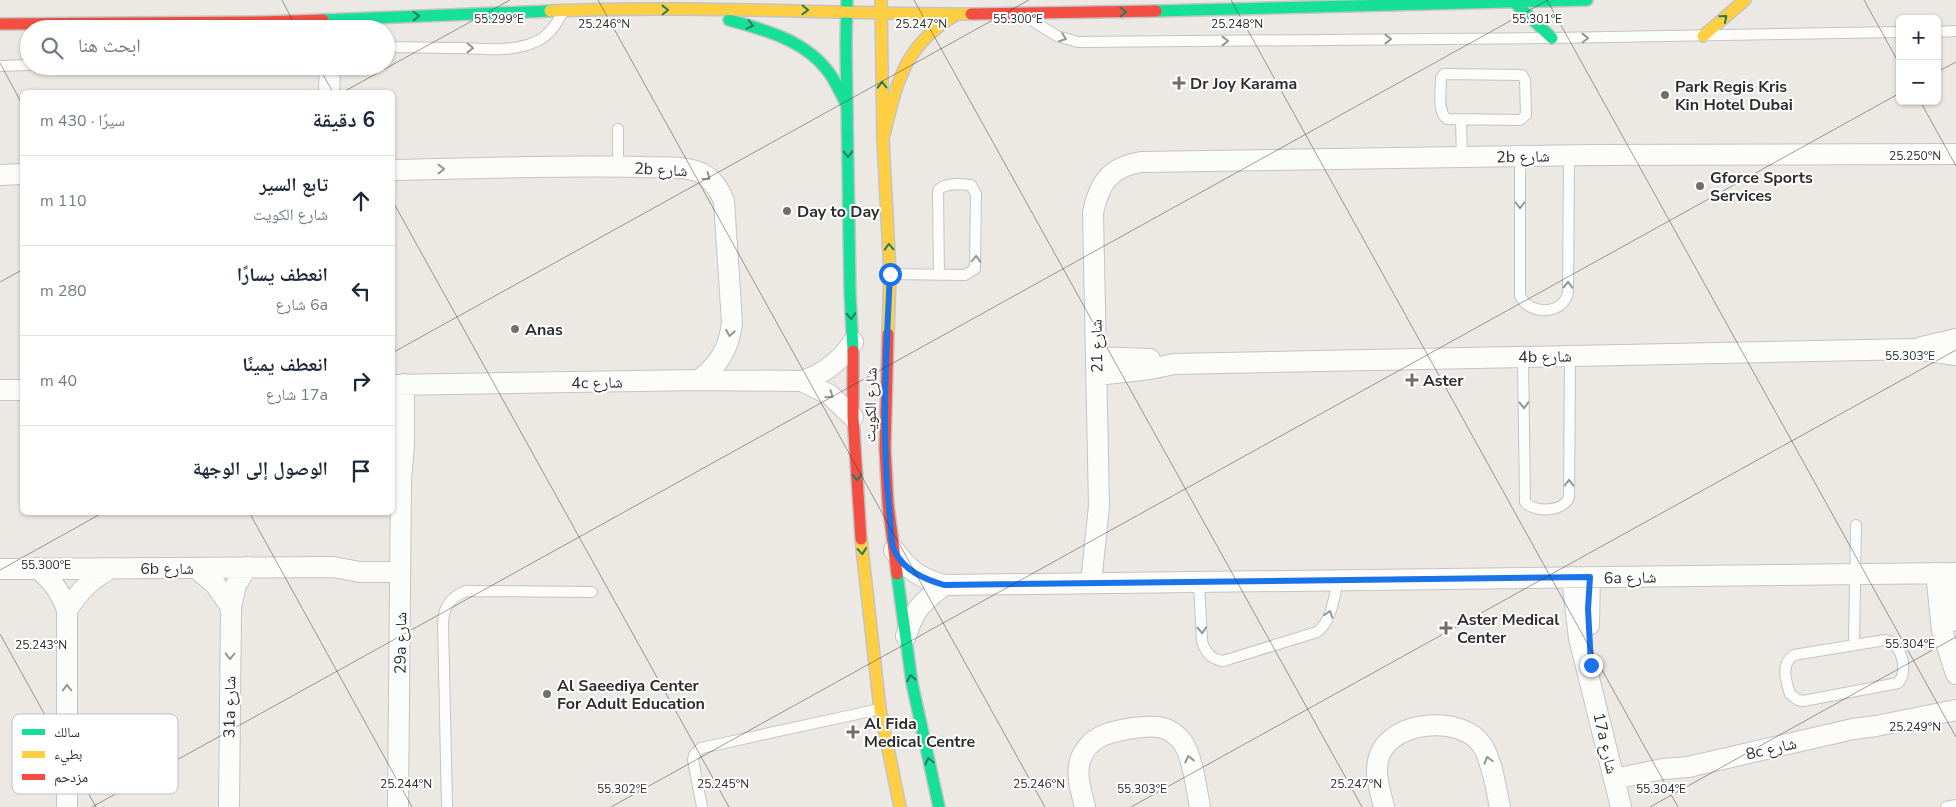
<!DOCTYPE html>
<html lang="ar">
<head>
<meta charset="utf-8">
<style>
	:root { --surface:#fff; --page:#f2f2f3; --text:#1f2937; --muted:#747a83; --line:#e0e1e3 }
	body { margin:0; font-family:"Nunito Sans","Noto Naskh Arabic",sans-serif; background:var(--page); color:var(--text); direction:rtl }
	.controls { position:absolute; right:15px; top:15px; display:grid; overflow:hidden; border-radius:8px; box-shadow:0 1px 4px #0004 }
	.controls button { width:45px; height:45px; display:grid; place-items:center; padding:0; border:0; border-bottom:1px solid var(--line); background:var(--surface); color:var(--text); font:25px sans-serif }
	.stop { position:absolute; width:15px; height:15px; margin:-11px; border:4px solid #1a73e8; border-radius:50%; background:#fff }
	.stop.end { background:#1a73e8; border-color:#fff; box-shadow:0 1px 5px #0008 }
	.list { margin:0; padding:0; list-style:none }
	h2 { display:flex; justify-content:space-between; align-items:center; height:65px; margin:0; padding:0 20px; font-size:21px }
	h2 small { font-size:16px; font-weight:400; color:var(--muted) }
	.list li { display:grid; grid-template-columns:32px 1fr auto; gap:15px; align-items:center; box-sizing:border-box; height:90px; padding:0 20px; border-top:1px solid var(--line) }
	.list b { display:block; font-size:19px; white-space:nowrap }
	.list p { margin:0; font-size:16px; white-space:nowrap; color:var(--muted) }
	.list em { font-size:16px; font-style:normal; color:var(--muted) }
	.icon { flex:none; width:28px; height:28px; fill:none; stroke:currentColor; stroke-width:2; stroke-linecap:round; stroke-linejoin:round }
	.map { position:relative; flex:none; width:1956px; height:807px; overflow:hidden; direction:ltr }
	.search { position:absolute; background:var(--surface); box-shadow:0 1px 4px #0004; left:20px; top:20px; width:375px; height:55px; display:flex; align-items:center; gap:12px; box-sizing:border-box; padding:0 18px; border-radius:28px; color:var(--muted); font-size:19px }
	.panel { position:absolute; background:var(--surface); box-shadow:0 1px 4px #0004; left:20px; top:90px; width:375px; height:425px; border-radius:8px; direction:rtl }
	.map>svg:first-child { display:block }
</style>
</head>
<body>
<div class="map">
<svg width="1956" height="807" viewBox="0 0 1956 807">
	<rect width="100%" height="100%" fill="#ece8e4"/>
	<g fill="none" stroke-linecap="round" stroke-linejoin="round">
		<defs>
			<path id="lane" d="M1033,21L1057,36L1078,42L1552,38L1900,32
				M1937,32L1956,31
				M386,47C412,47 437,48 463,48C486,49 513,52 535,42C548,37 556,25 563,12
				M0,66L29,65
				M1444,74L1522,75L1525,80L1526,115L1520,120L1447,119C1437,112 1441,90 1441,78Z
				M1461,120L1462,157
				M1520,156V296C1530,316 1564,315 1568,292L1569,155
				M618,167V129
				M891,274L965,275L975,269L976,194L971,185C961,184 944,182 938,191L939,275
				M1523,356L1525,502C1534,513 1564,512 1569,497L1570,355
				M1199,582L1202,642C1206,653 1211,659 1223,661L1317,632C1332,621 1334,597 1338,580
				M1885,640C1902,642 1909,672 1898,683L1803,701L1798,700L1790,694C1786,681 1780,664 1794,655Z
				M1854,645L1856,525
				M447,807L443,622C444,606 451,597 466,591L592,592
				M702,807L693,760L694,755L701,748L880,709
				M1946,807L1956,805"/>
			<path id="street" d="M329,92L330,66
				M392,170C475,169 558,165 640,167C659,168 684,165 701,173C713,179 719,189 724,201L732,323C729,348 719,365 699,380
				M0,175L22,174
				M1922,347L1956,339
				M1097,357L1150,359
				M1097,375L1150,369L1174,364L1915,349L1956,355
				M802,381L830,395L853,417
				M392,385L699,380L802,381C824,374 840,362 853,342
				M0,390H22
				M894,550C909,570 919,578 944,585L1956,573
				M36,568C51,578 61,593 67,610V807
				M196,568L215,584L231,607
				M0,569L333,567L360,572H400
				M1936,573L1942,630L1956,674
				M1952,573V621
				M1572,577L1579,638L1621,807
				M1091,583L1099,506L1093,213C1099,183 1110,167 1141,162L1595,155L1956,154
				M67,610C79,591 92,578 112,568
				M1589,625L1590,577
				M906,636C915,607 922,603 944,585
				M1614,779L1663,769L1688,767L1853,729L1876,726L1956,710
				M229,807L231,607L236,585L247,567
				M398,807L401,480L404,444V384
				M1085,807C1081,791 1075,773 1081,758C1084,750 1091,742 1098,738C1111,730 1152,723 1166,729C1172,731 1177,736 1181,740C1193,755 1196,788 1200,807
				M1384,807C1380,790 1373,772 1380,754C1394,720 1462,715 1482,745C1492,760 1496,789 1500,807"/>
			<path id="fast" d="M847,0L846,44L850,293L853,351
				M1514,2L1552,38
				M1156,11L1587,0
				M323,20L550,11
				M729,20C766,30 807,41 830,74C837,84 841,95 847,105
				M897,574L912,683L939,807"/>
			<path id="slow" d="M881,0L883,139L890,274L888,334
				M550,11C690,5 831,14 971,14
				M1703,36L1745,0
				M883,139C897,82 903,46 957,14
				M861,539L880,709L900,807"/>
			<path id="jam" d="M971,14L1156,11
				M0,24L260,22L323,20
				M888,334L885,448L888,504L897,574
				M853,351V417L861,539"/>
		</defs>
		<use href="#lane" stroke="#c5c4c5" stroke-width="12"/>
		<use href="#street" stroke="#c5c4c5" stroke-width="22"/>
		<use href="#fast" stroke="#c5c4c5" stroke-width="14"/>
		<use href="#slow" stroke="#c5c4c5" stroke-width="14"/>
		<use href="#jam" stroke="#c5c4c5" stroke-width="14"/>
		<use href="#lane" stroke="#fcfcfb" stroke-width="10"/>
		<use href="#street" stroke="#fcfcfb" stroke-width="20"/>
		<use href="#fast" stroke="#16e098" stroke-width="11"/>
		<use href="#slow" stroke="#ffcf43" stroke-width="11"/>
		<use href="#jam" stroke="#f24e42" stroke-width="11"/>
	</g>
	<defs><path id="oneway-chevron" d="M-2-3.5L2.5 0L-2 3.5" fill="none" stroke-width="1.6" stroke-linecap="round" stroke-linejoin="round" transform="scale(1.25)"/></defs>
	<g stroke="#237e5e">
		<use href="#oneway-chevron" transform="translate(665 10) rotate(-1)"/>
		<use href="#oneway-chevron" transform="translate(805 10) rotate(2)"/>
		<use href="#oneway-chevron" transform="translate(1123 12) rotate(-1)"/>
		<use href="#oneway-chevron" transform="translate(416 16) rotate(-2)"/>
		<use href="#oneway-chevron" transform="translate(1724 18) rotate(-40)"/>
		<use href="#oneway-chevron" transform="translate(750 25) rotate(14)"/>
		<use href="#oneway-chevron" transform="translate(882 85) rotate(-91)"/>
		<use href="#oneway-chevron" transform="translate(848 154) rotate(89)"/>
		<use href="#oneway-chevron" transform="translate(889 247) rotate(-92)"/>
		<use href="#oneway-chevron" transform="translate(851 316) rotate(87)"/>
		<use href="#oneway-chevron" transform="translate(857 477) rotate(86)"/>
		<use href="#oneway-chevron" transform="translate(862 551) rotate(85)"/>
		<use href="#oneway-chevron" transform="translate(911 678) rotate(-100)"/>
		<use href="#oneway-chevron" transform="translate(929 761) rotate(-103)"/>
	</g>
	<g stroke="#959594">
		<use href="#oneway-chevron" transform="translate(1063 38) rotate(20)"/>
		<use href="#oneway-chevron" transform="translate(1585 38) rotate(-1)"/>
		<use href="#oneway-chevron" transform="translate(1388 39)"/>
		<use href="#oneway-chevron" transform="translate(1225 41)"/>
		<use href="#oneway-chevron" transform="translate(470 48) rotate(1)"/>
		<use href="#oneway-chevron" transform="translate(441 169) rotate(-1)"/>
		<use href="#oneway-chevron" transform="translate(707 177) rotate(36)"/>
		<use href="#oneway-chevron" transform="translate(1520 205) rotate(90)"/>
		<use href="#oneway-chevron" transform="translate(976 259) rotate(-88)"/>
		<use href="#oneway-chevron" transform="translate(1568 285) rotate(-89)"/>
		<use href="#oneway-chevron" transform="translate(730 333) rotate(99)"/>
		<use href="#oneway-chevron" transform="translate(830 395) rotate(35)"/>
		<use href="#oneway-chevron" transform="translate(1524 405) rotate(89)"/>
		<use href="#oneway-chevron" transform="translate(1569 483) rotate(-90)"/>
		<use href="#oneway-chevron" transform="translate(1329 614) rotate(-73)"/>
		<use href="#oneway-chevron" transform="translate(1202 630) rotate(87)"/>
		<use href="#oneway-chevron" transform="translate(230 656) rotate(91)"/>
		<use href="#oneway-chevron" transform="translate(67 688) rotate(-90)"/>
		<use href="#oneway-chevron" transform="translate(1189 759) rotate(-104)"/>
		<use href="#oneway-chevron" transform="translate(1488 760) rotate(-106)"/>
	</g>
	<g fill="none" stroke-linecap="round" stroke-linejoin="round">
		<path stroke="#1a73e8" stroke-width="6" d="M890,274C886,355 881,437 890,518C891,528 890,543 895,552C905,571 924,579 944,585L1590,577L1588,609L1591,665"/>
	</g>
	<path fill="none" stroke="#2e2e2e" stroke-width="1" stroke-opacity="0.45" d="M282,0L297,29M598,0L1045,807M914,0L1362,807M1231,0L1678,807M1547,0L1956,737M1864,0L1900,65M0,63L22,104M318,66L333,92M1937,72L1956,62M343,92L510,0M1920,101L1956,166M392,200L729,807M0,282L22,270M392,353L1029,0M249,512L412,807M0,570L104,512M0,634L96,807M92,807L1548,0M611,807L1900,93M1131,807L1956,350M1650,807L1956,637"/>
	<g fill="#706f6e" stroke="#fff" stroke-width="2">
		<path d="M1176.5 75.5h5v5h5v5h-5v5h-5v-5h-5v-5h5z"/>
		<circle cx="1665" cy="95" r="5"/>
		<circle cx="1700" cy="186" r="5"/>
		<circle cx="787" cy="211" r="5"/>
		<circle cx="515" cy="329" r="5"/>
		<path d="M1409.5 372.5h5v5h5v5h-5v5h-5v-5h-5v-5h5z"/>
		<path d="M1443.5 620.5h5v5h5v5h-5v5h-5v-5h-5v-5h5z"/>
		<circle cx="547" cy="694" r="5"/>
		<path d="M850.5 724.5h5v5h5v5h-5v5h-5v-5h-5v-5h5z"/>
	</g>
	<g text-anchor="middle" stroke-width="4" stroke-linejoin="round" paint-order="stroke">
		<g font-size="16" font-weight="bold" fill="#2e2e2e" stroke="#fff" text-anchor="start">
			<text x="1190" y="89">Dr Joy Karama</text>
			<text x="1675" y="92">Park Regis Kris<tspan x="1675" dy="18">Kin Hotel Dubai</tspan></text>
			<text x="1710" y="183">Gforce Sports<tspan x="1710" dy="18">Services</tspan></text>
			<text x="797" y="217">Day to Day</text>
			<text x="525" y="335">Anas</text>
			<text x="1423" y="386">Aster</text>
			<text x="1457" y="625">Aster Medical<tspan x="1457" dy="18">Center</tspan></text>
			<text x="557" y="691">Al Saeediya Center<tspan x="557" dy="18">For Adult Education</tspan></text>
			<text x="864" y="729">Al Fida<tspan x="864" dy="18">Medical Centre</tspan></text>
		</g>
		<g font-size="16" fill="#2e2e2e" stroke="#fff">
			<text transform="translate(1523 156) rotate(-1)" y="6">2b شارع</text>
			<text transform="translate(661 169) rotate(3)" y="6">2b شارع</text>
			<text transform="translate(1096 346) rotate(-91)" y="6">شارع 21</text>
			<text transform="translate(1545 356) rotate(-1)" y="6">4b شارع</text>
			<text transform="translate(597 382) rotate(-1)" y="6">4c شارع</text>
			<text transform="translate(870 405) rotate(-89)" y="6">شارع الكويت</text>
			<text x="167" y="574">6b شارع</text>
			<text transform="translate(1630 577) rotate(-1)" y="6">6a شارع</text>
			<text transform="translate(400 643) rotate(-89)" y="6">29a شارع</text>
			<text transform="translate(229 707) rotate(-89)" y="6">31a شارع</text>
			<text transform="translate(1606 743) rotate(77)" y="6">17a شارع</text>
			<text transform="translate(1771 748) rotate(-13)" y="6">8c شارع</text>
		</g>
	</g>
	<rect x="12" y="714" width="166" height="80" rx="8" fill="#fff" stroke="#c0c0c0" stroke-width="1"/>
	<rect x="22" y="729" width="23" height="6" fill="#16e098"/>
	<rect x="22" y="751" width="23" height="7" fill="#ffcf43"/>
	<rect x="22" y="774" width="23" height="6" fill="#f24e42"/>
	<g font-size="14" fill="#2e2e2e">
		<text x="54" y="737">سالك</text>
		<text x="54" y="759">بطيء</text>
		<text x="54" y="782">مزدحم</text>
	</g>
	<g font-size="12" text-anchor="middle" fill="#2e2e2e" stroke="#fff" stroke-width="4" stroke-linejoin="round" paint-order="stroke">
		<text x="499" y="23">55.299°E</text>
		<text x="1018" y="23">55.300°E</text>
		<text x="1537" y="23">55.301°E</text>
		<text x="604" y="28">25.246°N</text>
		<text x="921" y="28">25.247°N</text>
		<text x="1237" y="28">25.248°N</text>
		<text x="1915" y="160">25.250°N</text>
		<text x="1910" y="360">55.303°E</text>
		<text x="46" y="569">55.300°E</text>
		<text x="1910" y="648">55.304°E</text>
		<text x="41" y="649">25.243°N</text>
		<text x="1915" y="731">25.249°N</text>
		<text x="406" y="788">25.244°N</text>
		<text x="723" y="788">25.245°N</text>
		<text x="1039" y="788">25.246°N</text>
		<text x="1356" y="788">25.247°N</text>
		<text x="622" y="793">55.302°E</text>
		<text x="1142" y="793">55.303°E</text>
		<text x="1661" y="793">55.304°E</text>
	</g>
</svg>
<div class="controls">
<button>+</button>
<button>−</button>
</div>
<div class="stop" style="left:890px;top:274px"></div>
<div class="stop end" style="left:1591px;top:665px"></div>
<div class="search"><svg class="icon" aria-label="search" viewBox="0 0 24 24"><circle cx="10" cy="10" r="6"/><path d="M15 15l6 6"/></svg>ابحث هنا</div>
<section class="panel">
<h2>6 دقيقة<small>سيرًا · 430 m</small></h2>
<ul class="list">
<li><svg class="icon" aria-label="ahead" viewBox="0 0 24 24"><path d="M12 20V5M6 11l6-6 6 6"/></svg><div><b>تابع السير</b><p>شارع الكويت</p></div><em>110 m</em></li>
<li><svg class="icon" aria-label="left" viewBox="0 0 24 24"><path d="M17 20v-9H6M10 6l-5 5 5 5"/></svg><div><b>انعطف يسارًا</b><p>6a شارع</p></div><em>280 m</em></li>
<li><svg class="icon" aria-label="right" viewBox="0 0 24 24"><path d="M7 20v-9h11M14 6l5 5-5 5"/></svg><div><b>انعطف يمينًا</b><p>17a شارع</p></div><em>40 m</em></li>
<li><svg class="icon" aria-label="arrive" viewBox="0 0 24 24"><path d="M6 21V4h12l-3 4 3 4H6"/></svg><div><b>الوصول إلى الوجهة</b></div></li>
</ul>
</section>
</div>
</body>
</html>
